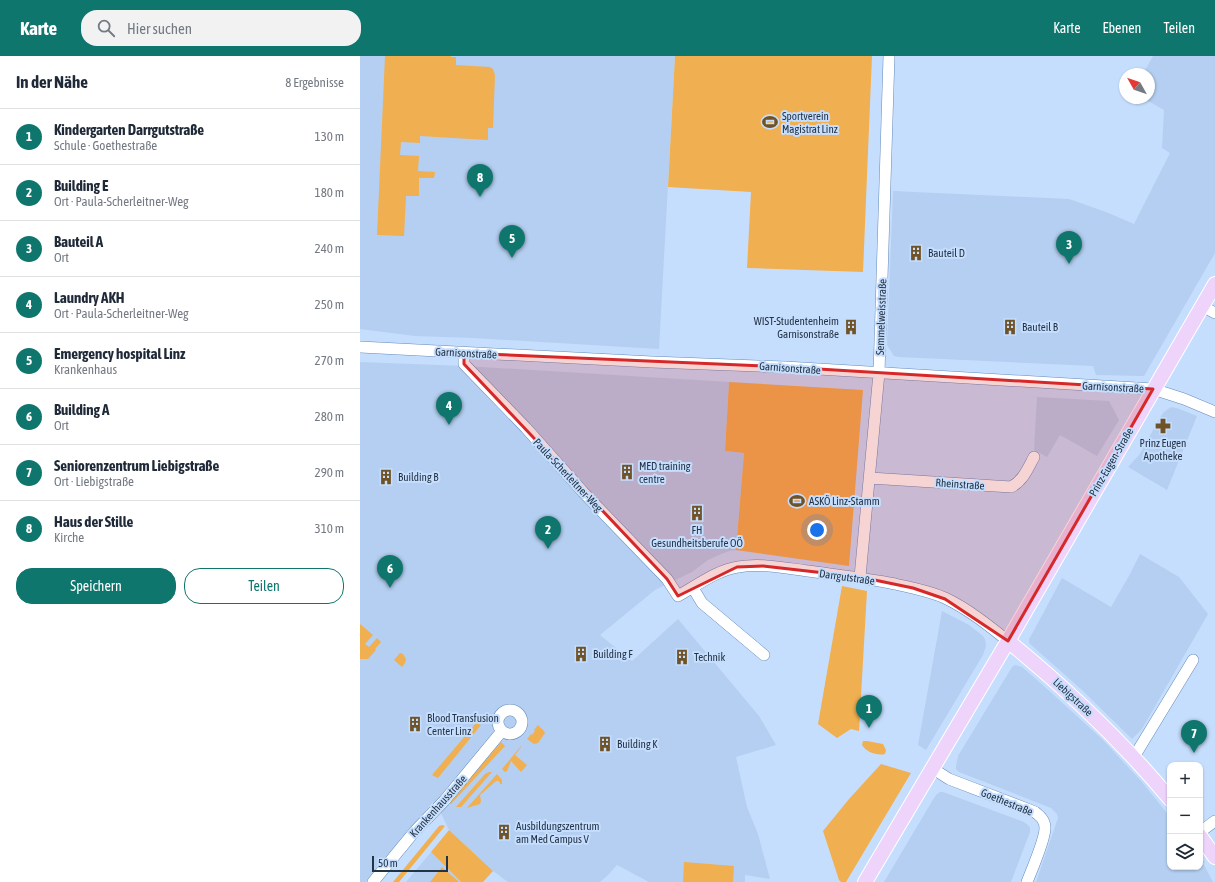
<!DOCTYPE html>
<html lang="de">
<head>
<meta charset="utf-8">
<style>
	:root { --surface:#fff; --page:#f2f2f3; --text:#1f2937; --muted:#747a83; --line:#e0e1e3; --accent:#0f766e }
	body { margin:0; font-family:"Asap Condensed",sans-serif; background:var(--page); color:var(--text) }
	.controls { position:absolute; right:12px; bottom:12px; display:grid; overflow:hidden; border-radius:8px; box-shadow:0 1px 3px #0004 }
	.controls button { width:36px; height:36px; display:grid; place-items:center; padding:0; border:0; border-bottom:1px solid var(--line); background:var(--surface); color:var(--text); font:20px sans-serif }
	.compass { position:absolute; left:759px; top:12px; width:36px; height:36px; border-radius:50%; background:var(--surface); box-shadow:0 1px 3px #0004; rotate:310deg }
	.scale { position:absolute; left:12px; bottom:10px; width:76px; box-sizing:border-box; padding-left:4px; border:2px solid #233346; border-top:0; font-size:11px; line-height:14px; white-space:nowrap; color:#233346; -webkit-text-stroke:3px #c6defd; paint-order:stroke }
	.you { position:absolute; left:457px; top:474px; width:14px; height:14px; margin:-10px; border:3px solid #fff; border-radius:50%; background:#1a73e8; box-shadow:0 0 0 6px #1a73e833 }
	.badge { display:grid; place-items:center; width:26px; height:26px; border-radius:50%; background:var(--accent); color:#fff; font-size:13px; font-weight:700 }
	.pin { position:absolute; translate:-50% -33px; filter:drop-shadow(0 1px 2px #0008) }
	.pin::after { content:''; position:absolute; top:21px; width:14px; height:12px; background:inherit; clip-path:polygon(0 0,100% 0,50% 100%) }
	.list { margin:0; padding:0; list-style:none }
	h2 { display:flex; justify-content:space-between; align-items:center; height:52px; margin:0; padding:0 16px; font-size:17px }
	h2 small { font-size:13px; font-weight:400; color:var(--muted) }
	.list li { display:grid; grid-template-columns:26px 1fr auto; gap:12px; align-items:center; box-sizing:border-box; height:56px; padding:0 16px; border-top:1px solid var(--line) }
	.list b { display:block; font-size:15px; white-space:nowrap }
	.list p { margin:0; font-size:13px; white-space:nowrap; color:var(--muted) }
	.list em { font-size:13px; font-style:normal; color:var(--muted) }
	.actions { display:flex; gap:8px; padding:12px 16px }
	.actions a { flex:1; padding:9px 0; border:1px solid var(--accent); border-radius:16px; text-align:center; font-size:14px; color:var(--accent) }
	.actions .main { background:var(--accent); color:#fff }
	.icon { flex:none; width:22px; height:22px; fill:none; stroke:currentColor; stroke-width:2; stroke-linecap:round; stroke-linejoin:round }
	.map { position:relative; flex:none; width:855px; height:826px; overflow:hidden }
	header { display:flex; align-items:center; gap:24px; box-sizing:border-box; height:56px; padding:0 20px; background:var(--accent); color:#fff }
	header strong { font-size:19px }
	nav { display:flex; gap:22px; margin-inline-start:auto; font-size:14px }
	.search { width:280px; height:36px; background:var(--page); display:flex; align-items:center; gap:10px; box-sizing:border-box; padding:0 14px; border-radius:16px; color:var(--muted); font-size:15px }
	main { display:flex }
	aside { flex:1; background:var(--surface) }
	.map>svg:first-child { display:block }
</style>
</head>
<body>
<header>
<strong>Karte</strong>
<div class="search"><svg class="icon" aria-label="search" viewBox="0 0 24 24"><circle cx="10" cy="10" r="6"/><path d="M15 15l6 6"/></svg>Hier suchen</div>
<nav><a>Karte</a><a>Ebenen</a><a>Teilen</a></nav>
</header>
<main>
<aside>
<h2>In der Nähe<small>8 Ergebnisse</small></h2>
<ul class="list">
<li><span class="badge">1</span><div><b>Kindergarten Darrgutstraße</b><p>Schule · Goethestraße</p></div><em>130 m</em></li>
<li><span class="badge">2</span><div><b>Building E</b><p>Ort · Paula-Scherleitner-Weg</p></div><em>180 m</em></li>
<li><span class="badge">3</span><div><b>Bauteil A</b><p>Ort</p></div><em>240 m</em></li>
<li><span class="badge">4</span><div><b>Laundry AKH</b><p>Ort · Paula-Scherleitner-Weg</p></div><em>250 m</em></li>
<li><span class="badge">5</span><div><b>Emergency hospital Linz</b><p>Krankenhaus</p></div><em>270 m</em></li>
<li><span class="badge">6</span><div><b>Building A</b><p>Ort</p></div><em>280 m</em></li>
<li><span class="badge">7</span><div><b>Seniorenzentrum Liebigstraße</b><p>Ort · Liebigstraße</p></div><em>290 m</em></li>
<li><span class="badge">8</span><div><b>Haus der Stille</b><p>Kirche</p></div><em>310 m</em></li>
</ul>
<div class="actions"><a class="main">Speichern</a><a>Teilen</a></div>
</aside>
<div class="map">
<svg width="855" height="826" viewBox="0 0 855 826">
	<rect width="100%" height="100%" fill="#c6defd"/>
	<path fill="#b4cff1" d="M0,0H315L299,293L113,282L55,280L0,273Z
		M793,0H855V197L784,320L736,319L733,310L539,301L534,300L527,289L533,135L709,143L746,156L774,168L810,97L802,92L804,54L783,42H789V18H783Z
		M0,306L105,310L369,326L365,395L384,397L376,494L369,495L359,499L348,504L332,516L295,534L240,579L272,605L318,563L399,660L416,689L376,701L387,751L398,778L410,823L385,819V826H289L257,809L247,820L240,826H148L133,815L89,774L78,751L73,746L6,826H0Z
		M677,341L749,345L759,364L737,400L700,379L687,401L674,394Z
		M811,351L817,352L837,360L807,434L768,411L779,399L801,360L804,356Z
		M780,498L819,521L848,558L782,673L772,683L722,634L669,587V583L672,578L702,522L751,551L769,520Z
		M582,555L609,569L623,580L625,583L626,590L623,599L566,694L558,689Z
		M655,609L662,611L685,631L743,684L782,726L810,761V811H840V800L845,807H843L853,826H676L698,762L697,758L691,752L599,716L596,713V710L598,700L652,611Z
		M580,736H583L664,766L668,769L670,772V776L651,826H524L574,742L577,738Z
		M71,796L101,826H46Z"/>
	<path fill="#f0af50" d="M25,0H91V1H96V9L130,11L133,13L135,19L133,72H128V84L60,80V87L41,86L40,99L59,100L58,115L75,116L74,122H59V140H46L44,180L17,179Z
		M315,0H512L503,216L387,212L391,136L308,131Z
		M369,326L503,334L489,510L376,494L384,397L365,395Z
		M482,530L507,535L499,675L491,673L477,682L458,668Z
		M0,568L13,579L5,588L9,591L17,582L21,586L15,593L16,594L8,603H0Z
		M40,597L43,598L46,603L45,607L42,611L34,604Z
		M116,667L121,669L78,722L72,719Z
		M178,669L184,675L185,677L178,687L174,688L167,683L171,678L172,679L175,675L174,674Z
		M503,685H507L523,688L526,694L525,698C517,700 506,696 502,689Z
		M141,686L145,690L91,748L89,747Z
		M161,690V691L155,699L167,709L161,716L151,705L147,715L145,716L142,713Z
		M521,708L551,717L486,826H481L479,824L463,775L489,743Z
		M129,716H132L101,751H96L125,718Z
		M137,718L142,724V728H140L139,725H136L120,739L121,745L120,748L107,752Z
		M82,769L85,770L39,826H33L79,770Z
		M89,774L133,815L123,826H101L71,796Z
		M324,806L374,810L373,826H323Z
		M82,811L99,826H70Z"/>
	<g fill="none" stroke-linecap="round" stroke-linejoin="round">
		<defs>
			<path id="minor" d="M842,250L855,257
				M0,291L292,306L425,311L793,333L824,343L855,356
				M104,297V308L166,372L223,436L307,523L318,540C336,530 357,514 378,511C401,507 425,512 448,515C477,519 506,522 535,528C552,532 569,535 585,542C608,553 628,569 648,585
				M510,422L651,431C663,425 668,412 674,401
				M500,521L519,317L529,0
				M333,532L342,547L404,599
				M138 666a12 12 0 1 1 24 0a12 12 0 1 1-24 0Z
				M774,701L833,604
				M572,712L589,723L675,756C680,760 685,764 685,772C685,784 672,813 667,826
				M840,776L855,765
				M13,826L55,775L84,745L142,675"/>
			<path id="major" d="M648,585C707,633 761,684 810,743
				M840,780L855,801
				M505,826L648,585L855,228"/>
		</defs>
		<use href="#minor" stroke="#658bba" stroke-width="12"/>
		<use href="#major" stroke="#fff" stroke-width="16"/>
		<use href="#minor" stroke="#fff" stroke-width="11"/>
		<use href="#major" stroke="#eed4fb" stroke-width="14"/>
	</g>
	<path fill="#d62828" fill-opacity="0.2" stroke="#d62828" stroke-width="3" stroke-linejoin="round" d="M104,297L425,311L793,333L648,585L585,543L553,532L500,521L403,510L377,511L318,540L307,523L104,308Z"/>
	<defs>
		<symbol id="stadium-bare" viewBox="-9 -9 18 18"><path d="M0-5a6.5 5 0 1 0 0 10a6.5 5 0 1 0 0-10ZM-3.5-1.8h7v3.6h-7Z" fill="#705227" stroke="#c6defd" stroke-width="2.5" paint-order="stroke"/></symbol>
		<symbol id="building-bare" viewBox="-9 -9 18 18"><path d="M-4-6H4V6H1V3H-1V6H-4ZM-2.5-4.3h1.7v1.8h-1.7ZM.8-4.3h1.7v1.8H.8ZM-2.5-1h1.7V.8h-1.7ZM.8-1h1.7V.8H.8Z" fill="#705227" stroke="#c6defd" stroke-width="2.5" paint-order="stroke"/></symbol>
		<symbol id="pharmacy-bare" viewBox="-9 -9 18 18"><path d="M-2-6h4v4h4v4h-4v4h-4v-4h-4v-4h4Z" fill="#705227" stroke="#c6defd" stroke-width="2.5" paint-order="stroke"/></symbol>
	</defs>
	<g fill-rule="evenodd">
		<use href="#stadium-bare" x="399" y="55" width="22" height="22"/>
		<use href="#building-bare" x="545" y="186" width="22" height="22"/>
		<use href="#building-bare" x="480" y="260" width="22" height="22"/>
		<use href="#building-bare" x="639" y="260" width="22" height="22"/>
		<use href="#pharmacy-bare" x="792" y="359" width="22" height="22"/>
		<use href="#building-bare" x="256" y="405" width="22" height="22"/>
		<use href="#building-bare" x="15" y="410" width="22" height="22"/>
		<use href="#stadium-bare" x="426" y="434" width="22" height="22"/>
		<use href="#building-bare" x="326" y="446" width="22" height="22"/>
		<use href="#building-bare" x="210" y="587" width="22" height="22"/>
		<use href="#building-bare" x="311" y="590" width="22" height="22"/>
		<use href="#building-bare" x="44" y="657" width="22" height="22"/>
		<use href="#building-bare" x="234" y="677" width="22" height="22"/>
		<use href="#building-bare" x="133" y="765" width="22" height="22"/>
	</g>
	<g text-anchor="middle" stroke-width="4" stroke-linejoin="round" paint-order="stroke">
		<g font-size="11" fill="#233346" stroke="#c6defd" text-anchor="start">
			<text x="422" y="64">Sportverein<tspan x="422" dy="13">Magistrat Linz</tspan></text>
			<text x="568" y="201">Bauteil D</text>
			<text x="479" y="269" text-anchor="end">WIST-Studentenheim<tspan x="479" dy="13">Garnisonstraße</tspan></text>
			<text x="662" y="275">Bauteil B</text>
			<text x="803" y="391" text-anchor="middle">Prinz Eugen<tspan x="803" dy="13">Apotheke</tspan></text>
			<text x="279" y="414">MED training<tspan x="279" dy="13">centre</tspan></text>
			<text x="38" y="425">Building B</text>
			<text x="449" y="449">ASKÖ Linz-Stamm</text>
			<text x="337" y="478" text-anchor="middle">FH<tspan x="337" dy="13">Gesundheitsberufe OÖ</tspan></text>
			<text x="233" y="602">Building F</text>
			<text x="334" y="605">Technik</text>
			<text x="67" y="666">Blood Transfusion<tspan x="67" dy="13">Center Linz</tspan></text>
			<text x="257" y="692">Building K</text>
			<text x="156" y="774">Ausbildungszentrum<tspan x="156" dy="13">am Med Campus V</tspan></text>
		</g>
		<g font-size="11" fill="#233346" stroke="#c6defd">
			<text transform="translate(521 261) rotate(-88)" y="4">Semmelweisstraße</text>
			<text transform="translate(106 297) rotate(3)" y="4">Garnisonstraße</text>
			<text transform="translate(430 312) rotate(4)" y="4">Garnisonstraße</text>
			<text transform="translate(753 331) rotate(3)" y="4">Garnisonstraße</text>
			<text transform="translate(751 406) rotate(-60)" y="4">Prinz-Eugen-Straße</text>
			<text transform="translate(208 419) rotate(47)" y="4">Paula-Scherleitner-Weg</text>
			<text transform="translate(600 428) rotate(4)" y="4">Rheinstraße</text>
			<text transform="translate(487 521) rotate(8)" y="4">Darrgutstraße</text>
			<text transform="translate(713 641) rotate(43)" y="4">Liebigstraße</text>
			<text transform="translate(647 746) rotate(22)" y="4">Goethestraße</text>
			<text transform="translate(78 750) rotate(-48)" y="4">Krankenhausstraße</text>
		</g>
	</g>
</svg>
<div class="controls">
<button>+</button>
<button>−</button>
<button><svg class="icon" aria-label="layers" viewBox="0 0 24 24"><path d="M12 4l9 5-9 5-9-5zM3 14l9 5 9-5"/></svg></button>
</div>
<svg class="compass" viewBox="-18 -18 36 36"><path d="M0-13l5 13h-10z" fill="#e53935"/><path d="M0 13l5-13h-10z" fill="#747a83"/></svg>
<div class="scale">50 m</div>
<div class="you"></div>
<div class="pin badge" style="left:509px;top:672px">1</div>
<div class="pin badge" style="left:188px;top:493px">2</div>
<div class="pin badge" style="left:709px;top:208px">3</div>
<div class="pin badge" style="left:89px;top:369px">4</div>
<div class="pin badge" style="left:152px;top:202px">5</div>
<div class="pin badge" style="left:30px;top:532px">6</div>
<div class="pin badge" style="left:834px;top:697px">7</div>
<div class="pin badge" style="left:120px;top:141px">8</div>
</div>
</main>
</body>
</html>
